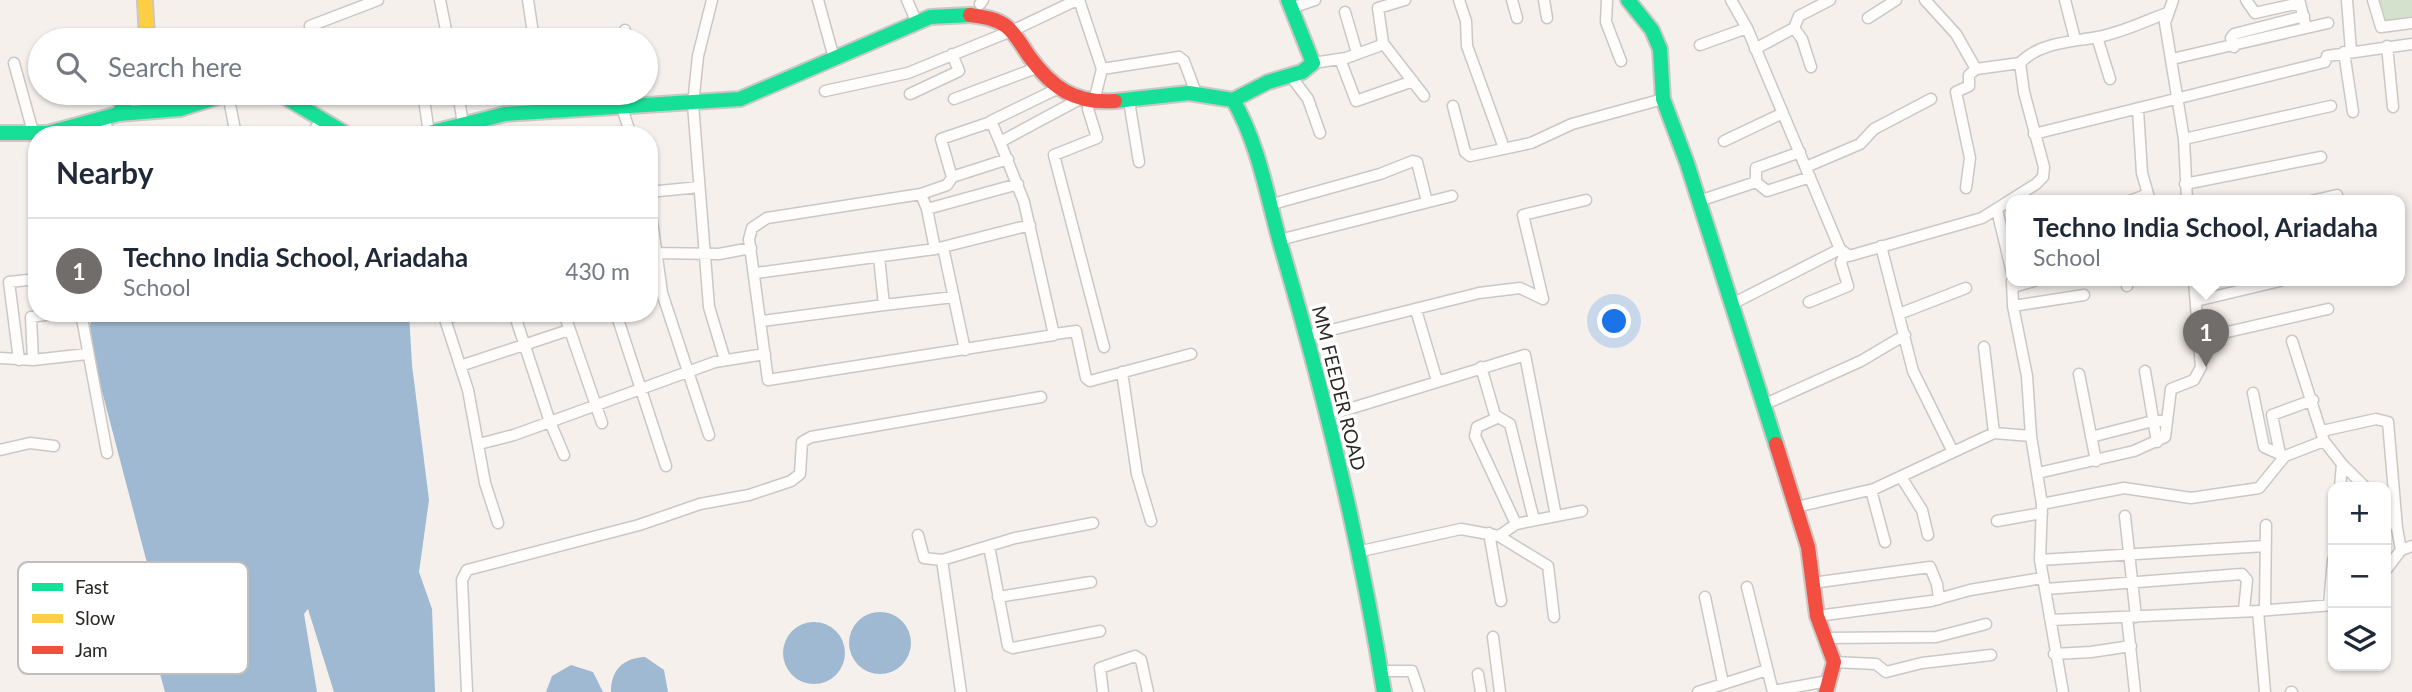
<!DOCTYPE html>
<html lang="en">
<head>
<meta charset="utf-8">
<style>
	:root { --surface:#fff; --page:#f6f6f7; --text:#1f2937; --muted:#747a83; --line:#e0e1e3; --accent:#716d6a }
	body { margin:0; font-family:Lato,sans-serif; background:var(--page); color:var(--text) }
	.controls { position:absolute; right:21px; bottom:21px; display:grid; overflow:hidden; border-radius:14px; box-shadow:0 2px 5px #0004 }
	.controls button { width:63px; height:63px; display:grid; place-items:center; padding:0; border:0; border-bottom:2px solid var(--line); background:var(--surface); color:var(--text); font:35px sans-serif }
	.you { position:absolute; left:1615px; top:322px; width:24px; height:24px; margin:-18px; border:5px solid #fff; border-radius:50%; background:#1a73e8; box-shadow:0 0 0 10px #1a73e833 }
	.badge { display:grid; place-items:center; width:46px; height:46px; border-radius:50%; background:var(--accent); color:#fff; font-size:23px; font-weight:700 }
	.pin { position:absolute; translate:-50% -58px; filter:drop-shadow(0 2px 4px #0008) }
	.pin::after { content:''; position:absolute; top:37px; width:24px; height:21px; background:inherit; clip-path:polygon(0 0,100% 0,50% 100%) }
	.popup { position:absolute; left:2006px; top:195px; width:399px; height:91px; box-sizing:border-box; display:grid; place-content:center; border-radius:14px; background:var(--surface); filter:drop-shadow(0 2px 5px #0005); font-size:23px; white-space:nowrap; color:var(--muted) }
	.popup b { font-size:26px; color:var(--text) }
	.popup::after { content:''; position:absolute; left:50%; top:100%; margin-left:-14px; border:14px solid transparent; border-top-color:var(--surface) }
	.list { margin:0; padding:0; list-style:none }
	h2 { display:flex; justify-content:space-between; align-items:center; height:91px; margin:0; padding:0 28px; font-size:30px }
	h2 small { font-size:23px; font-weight:400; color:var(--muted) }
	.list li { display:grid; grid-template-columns:46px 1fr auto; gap:21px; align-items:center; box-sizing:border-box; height:105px; padding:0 28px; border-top:2px solid var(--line) }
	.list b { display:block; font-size:26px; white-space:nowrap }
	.list p { margin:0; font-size:23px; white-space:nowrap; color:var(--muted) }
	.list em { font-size:23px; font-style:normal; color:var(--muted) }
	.icon { flex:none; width:38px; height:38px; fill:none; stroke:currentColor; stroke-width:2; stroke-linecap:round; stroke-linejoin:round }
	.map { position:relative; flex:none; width:2412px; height:692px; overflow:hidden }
	.search { position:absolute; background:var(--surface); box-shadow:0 2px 5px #0004; left:28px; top:28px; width:630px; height:77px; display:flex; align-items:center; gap:18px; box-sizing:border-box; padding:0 24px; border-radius:38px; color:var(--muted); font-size:26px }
	.panel { position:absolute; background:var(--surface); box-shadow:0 2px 5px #0004; left:28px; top:126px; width:630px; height:196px; border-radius:28px }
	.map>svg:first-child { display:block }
</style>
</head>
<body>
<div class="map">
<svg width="2412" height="692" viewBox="0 0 2412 692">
	<rect width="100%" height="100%" fill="#f5f0eb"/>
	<path fill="#d4e1cc" d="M2377,0H2412V20L2383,25Z"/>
	<path fill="#9eb9d1" d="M93,313H409L412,365L429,500L419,572L432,609L435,692H334L308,609L304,614L317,692H165L154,652L147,563L97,372L90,326Z
		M849 643a31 31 0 1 1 62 0a31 31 0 1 1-62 0Z
		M783 653a31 31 0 1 1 62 0a31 31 0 1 1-62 0Z
		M645,657L664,670L668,692H611C611,670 623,658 645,657Z
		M571,665L593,672L603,692H546L552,676Z"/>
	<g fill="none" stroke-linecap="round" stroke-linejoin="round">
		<defs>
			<path id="street" d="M440,0L448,40
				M528,0L534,40
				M712,0L698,56L693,104L709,307L725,360
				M818,0L834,58
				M907,0L917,23
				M1079,0L1102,69L1179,57L1184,61L1196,93
				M1459,0L1466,21L1467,46L1504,148
				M1512,0L1517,18
				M1544,0L1547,18
				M1607,0L1606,22L1621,61
				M1731,0L1747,28L1840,249L1849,256L1982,218L2036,184L2043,177L2044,167L2024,92L2020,63C2040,42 2072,42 2098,37C2121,33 2145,21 2167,13
				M1925,0L1956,34L1976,69L2020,63
				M2065,0L2075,39
				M2173,0L2165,23L2184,139L2187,201
				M2246,0L2255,13L2300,3L2306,28
				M2347,0L2351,51
				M2373,0L2381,27L2412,23
				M980,4L983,0
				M1291,8L1315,0
				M1345,12L1357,53
				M1868,18L1896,0
				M310,26L378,0
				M1794,28L1802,39L1811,67
				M2097,37L2110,79
				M263,40H264
				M624,40L625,30
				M1383,43L1424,96
				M1700,45L1747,28
				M2387,46L2393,107
				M2234,47L2231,38L2234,34L2304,16
				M1755,49L1794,28L1799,16L1830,0
				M2344,52L2353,112
				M1340,59L1356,101L1413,81
				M2172,59L2328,23
				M14,63L33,132
				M1313,63L1346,58L1379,46L1383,43L1378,8L1405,0
				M1102,69L1094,101H1089L1088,109L1097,138L1054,155L1104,347
				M1290,75L1308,99L1320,133
				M825,91L908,73L1016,29L1077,0
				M423,93L429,133
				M458,93L463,124
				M623,93L622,108L631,135
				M228,94L236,135
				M910,94L959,71L952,54
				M954,99L1039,67
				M1129,101L1139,162
				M1453,106L1465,152L1470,156L1531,143L1572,124L1663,99
				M2138,110L2142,173L2150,201
				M105,118L108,135
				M991,122L941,139L951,174L955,176L1008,159
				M2034,134L2325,62L2327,56L2412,44
				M311,135L321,120
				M2184,139L2331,106
				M1724,141L1783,113
				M1000,142L991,121L1061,87
				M1806,167L1860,144L1874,129L1931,99
				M1756,182V168L1800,152
				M2185,184L2321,157
				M1966,188L1970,158L1956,92L1969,86V75L1976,69
				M649,192L699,187
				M921,194L947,185L953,176
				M649,199L662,293L709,435
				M1699,201L1756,182L1767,191L1810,177
				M2130,201L2148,194
				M2311,201L2337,195
				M1269,205L1380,174L1413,161L1417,162L1427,202
				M927,209L921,194L767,218L752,228L749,239L768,380L1054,335L1024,202L1000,142L1080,99
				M1997,210L2012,273
				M1279,240L1452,196
				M1881,246L1913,371L1952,450
				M943,247L965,350
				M935,249L927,209L1018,184
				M656,253L719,254L751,248
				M756,273L935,249L1030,225
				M2012,281L2013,306L2027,376L2031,436L2042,504L2040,560L2063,692
				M2126,281L2127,286
				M2013,287L2034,281
				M1543,299L1523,215L1586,200
				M2196,301L2280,281
				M1809,302L1848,286L1841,263L1845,254
				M1732,304L1840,249
				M884,305L954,297
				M2013,306L2084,295
				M1416,310L1437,381
				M81,313L107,453
				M443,313L468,390L485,483L498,523
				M514,313L550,422L564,455
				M564,313L602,423
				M616,313L666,466
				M1899,314L1966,288
				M445,319L462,313
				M762,321L884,305L879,257
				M1055,334L1076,331L1086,378L1090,381L1191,354
				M1307,336L1479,293L1520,288L1543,299
				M2197,339L2328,309
				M1984,347L1994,433
				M0,358L33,360L87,354
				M19,360L9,282L37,279
				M33,360L31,317L58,313
				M460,366L569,330
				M1481,367L1495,415L1510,424L1534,520
				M2145,371L2157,442
				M1122,372L1137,474L1151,521
				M2079,374L2096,461
				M2253,393L2264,447L2284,456
				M1763,405L1861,361L1905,335
				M1326,416L1525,355L1556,516
				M1497,418L1477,427L1475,436L1516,524
				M2322,431L2376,419L2388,422L2397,528
				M2091,437L2153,421H2167
				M2324,441L2342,464
				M479,444L514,435L715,362L765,354
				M0,450L30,443L54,446
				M2280,454L2272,415L2313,400
				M2038,473L2134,451L2165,437L2171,389L2194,380L2201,367L2194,281
				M1901,477L1922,510L1928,535
				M2340,487L2342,464L2365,487
				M1871,490L1885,542
				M2042,504L2124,488L2191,498L2259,488L2285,456L2324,441L2292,341
				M1796,507L1874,489L1994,433L2031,436
				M2386,512L2397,528L2401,550
				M2125,516L2136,617
				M1997,521L2042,513
				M1489,533L1501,601
				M918,535L924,558L942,560L1015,538L1093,523
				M1499,536L1516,524L1582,511
				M989,546L1008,646L1013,648L1100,631
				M1357,552L1461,529L1499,536L1548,566L1554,617
				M942,560L961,692
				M2040,560L2265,546
				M2386,570L2401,550L2412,546
				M1812,583L1930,567L1937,584L1939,599
				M1747,587L1773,692
				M2046,589L2242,574L2247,580L2244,610
				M998,597L1091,582
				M1705,597L1723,683
				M2329,605L2333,560
				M2265,608L2266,525
				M1817,616L1931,601L1970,590L2042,578
				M2127,617L2135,692
				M2051,620L2258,611
				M1493,637L1500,692
				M1826,638L1936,637L1986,624
				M2054,654L2091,652L2131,646
				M1834,662L1876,664L1886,672L1922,663L1991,655
				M1381,671H1412L1419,692
				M1478,674L1481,692
				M1773,691L1828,681
				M467,692L462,580L467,570L639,525L700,504L749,495L791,481L800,474L802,442L811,437L1041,397
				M1103,692L1100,668L1135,656L1141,660L1148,692
				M1698,692L1767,670
				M2265,692L2258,611L2333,605
				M2291,692H2292"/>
			<path id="fast" d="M1628,0L1652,30L1660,49L1663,99L1687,163L1776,444
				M278,93L348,135
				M1233,100C1259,144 1267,197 1281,246C1324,393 1360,541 1384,692
				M1233,100L1268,82L1302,72L1313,63L1288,0
				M1115,101L1189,93L1233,100
				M118,114L131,93
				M0,133H48L118,114L180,109L231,93
				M421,135L505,114L740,99L930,17L970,15"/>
			<path id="slow" d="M145,0L147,40"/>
			<path id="jam" d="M970,15C983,17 995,18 1006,26C1016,34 1022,46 1029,56C1052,88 1075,104 1115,101
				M1776,444L1808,547L1817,616L1834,662L1826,692"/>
		</defs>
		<use href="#street" stroke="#cbc7c4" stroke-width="13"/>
		<use href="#fast" stroke="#cbc7c4" stroke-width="18"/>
		<use href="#slow" stroke="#cbc7c4" stroke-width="18"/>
		<use href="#jam" stroke="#cbc7c4" stroke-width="18"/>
		<use href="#street" stroke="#fefdfc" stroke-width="10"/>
		<use href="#fast" stroke="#16e098" stroke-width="14"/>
		<use href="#slow" stroke="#ffcf43" stroke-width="14"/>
		<use href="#jam" stroke="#f24e42" stroke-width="14"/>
	</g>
	<g text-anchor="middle" stroke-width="7" stroke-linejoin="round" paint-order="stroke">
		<g font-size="19" fill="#2a2724" stroke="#fff">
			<text transform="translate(1339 388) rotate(76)" y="7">MM FEEDER ROAD</text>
		</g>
	</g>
	<rect x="18" y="562" width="230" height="112" rx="10" fill="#fff" stroke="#bfbebd" stroke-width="2"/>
	<rect x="32" y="583" width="31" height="8" fill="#16e098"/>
	<rect x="32" y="614" width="31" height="9" fill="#ffcf43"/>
	<rect x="32" y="646" width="31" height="8" fill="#f24e42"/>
	<g font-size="19" fill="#2a2724">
		<text x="75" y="594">Fast</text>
		<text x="75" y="625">Slow</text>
		<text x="75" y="657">Jam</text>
	</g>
</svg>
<div class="controls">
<button>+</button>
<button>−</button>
<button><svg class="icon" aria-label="layers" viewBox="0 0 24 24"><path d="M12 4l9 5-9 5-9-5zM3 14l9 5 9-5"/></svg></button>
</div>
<div class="you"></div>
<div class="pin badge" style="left:2206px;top:367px">1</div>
<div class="popup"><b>Techno India School, Ariadaha</b>School</div>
<div class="search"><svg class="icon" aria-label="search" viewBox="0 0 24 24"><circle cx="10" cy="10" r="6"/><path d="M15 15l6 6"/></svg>Search here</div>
<section class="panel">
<h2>Nearby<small></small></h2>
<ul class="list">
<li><span class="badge">1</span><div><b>Techno India School, Ariadaha</b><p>School</p></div><em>430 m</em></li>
</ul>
</section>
</div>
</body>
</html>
